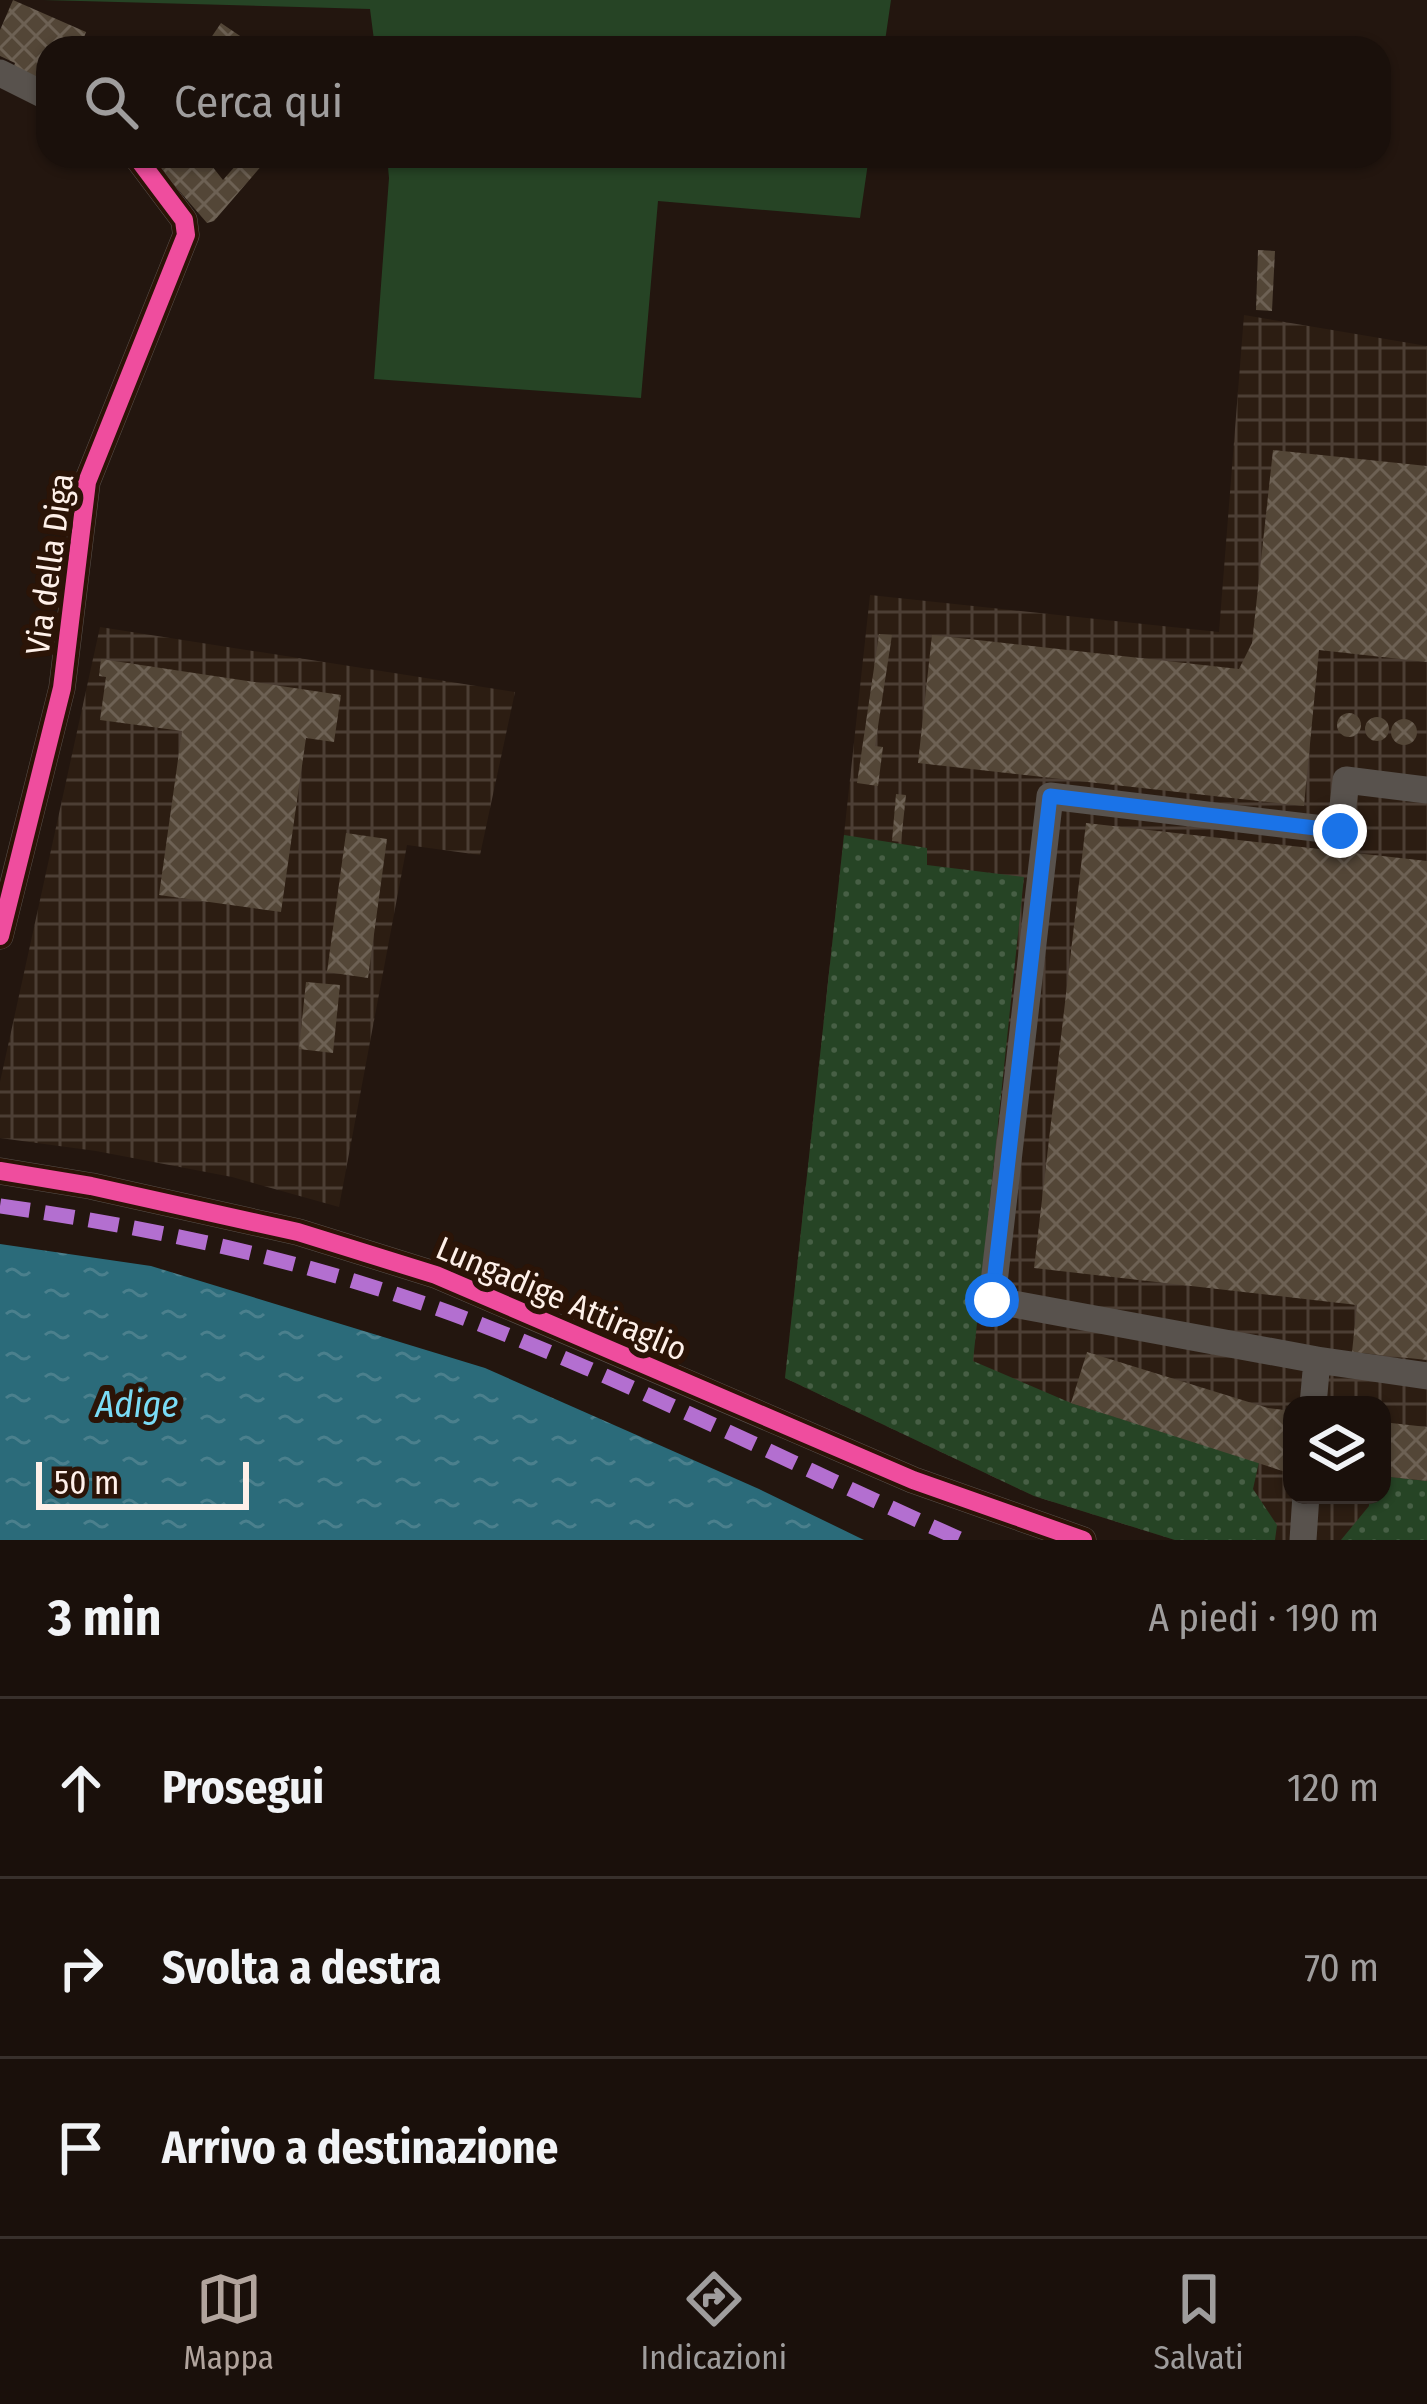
<!DOCTYPE html>
<html lang="it">
<head>
<meta charset="utf-8">
<style>
	:root { --surface:#1a100b; --page:#271e19; --text:#f1f3f6; --muted:#9f9d9d; --line:#38302c; --accent:#b1a49d }
	body { margin:0; font-family:"Fira Sans Condensed",sans-serif; background:var(--page); color:var(--text) }
	.controls { position:absolute; right:36px; bottom:36px; display:grid; overflow:hidden; border-radius:24px; box-shadow:0 3px 9px #0004 }
	.controls button { width:108px; height:108px; display:grid; place-items:center; padding:0; border:0; border-bottom:3px solid var(--line); background:var(--surface); color:var(--text); font:60px sans-serif }
	.scale { position:absolute; left:36px; bottom:30px; width:213px; box-sizing:border-box; padding-left:12px; border:6px solid #fef0e9; border-top:0; font-size:33px; line-height:42px; white-space:nowrap; color:#fef0e9; -webkit-text-stroke:9px #2b1407; paint-order:stroke }
	.stop { position:absolute; width:36px; height:36px; margin:-27px; border:9px solid #1a73e8; border-radius:50%; background:#fff }
	.stop.end { background:#1a73e8; border-color:#fff; box-shadow:0 3px 12px #0008 }
	.list { margin:0; padding:0; list-style:none }
	h2 { display:flex; justify-content:space-between; align-items:center; height:156px; margin:0; padding:0 48px; font-size:51px }
	h2 small { font-size:39px; font-weight:400; color:var(--muted) }
	.list li { display:grid; grid-template-columns:78px 1fr auto; gap:36px; align-items:center; box-sizing:border-box; height:180px; padding:0 48px; border-top:3px solid var(--line) }
	.list b { display:block; font-size:45px; white-space:nowrap }
	.list em { font-size:39px; font-style:normal; color:var(--muted) }
	.icon { flex:none; width:66px; height:66px; fill:none; stroke:currentColor; stroke-width:2; stroke-linecap:round; stroke-linejoin:round }
	.map { position:relative; flex:none; width:1427px; height:1540px; overflow:hidden }
	.search { position:absolute; background:var(--surface); box-shadow:0 3px 9px #0004; left:36px; right:36px; top:36px; height:132px; display:flex; align-items:center; gap:30px; box-sizing:border-box; padding:0 42px; border-radius:36px; color:var(--muted); font-size:45px }
	.sheet { height:696px; background:var(--surface) }
	nav { display:flex; justify-content:space-around; align-items:center; box-sizing:border-box; height:168px; border-top:3px solid var(--line); background:var(--surface); font-size:33px; color:var(--muted) }
	nav a { display:grid; justify-items:center; gap:6px }
	nav .on { color:var(--accent) }
	.map>svg:first-child { display:block }
</style>
</head>
<body>
<div class="map">
<svg width="1427" height="1540" viewBox="0 0 1427 1540">
	<defs>
		<pattern id="industrial-grid" width="8" height="8" patternUnits="userSpaceOnUse" patternTransform="scale(3)"><rect width="8" height="8" fill="#2c1d12"/><path d="M0 4h8M4 0v8" fill="none" stroke="#4c3e34"/></pattern>
		<pattern id="park-dots" width="8" height="8" patternUnits="userSpaceOnUse" patternTransform="scale(3)"><rect width="8" height="8" fill="#264425"/><path d="M2 2h.1M6 6h.1" fill="none" stroke="#475f45" stroke-width="1.8" stroke-linecap="round"/></pattern>
		<pattern id="water-ripples" width="26" height="14" patternUnits="userSpaceOnUse" patternTransform="scale(3)"><rect width="26" height="14" fill="#2b6b7a"/><path d="M2 4q2-2 4 0t4 0M15 11q2-2 4 0t4 0" fill="none" stroke="#4b808d"/></pattern>
		<pattern id="building-cross-hatch" width="8" height="8" patternUnits="userSpaceOnUse" patternTransform="scale(3)"><rect width="8" height="8" fill="#534637"/><path d="M0 0l8 8M0 8l8-8" fill="none" stroke="#6d6154"/></pattern>
	</defs>
	<rect width="100%" height="100%" fill="#23160f"/>
	<path fill="url(#industrial-grid)" fill-rule="evenodd" d="M1244,315L1427,346V1540H1175L1034,1496L785,1378L870,595L1219,632ZM1292,1405H1382V1495H1292Z
		M100,627L515,692L480,855L407,845L339,1207L232,1177L96,1151L0,1138V1082Z"/>
	<path fill="#264425" d="M43,0H891L884,48H375L370,9Z
		M387,156H869L860,218L658,201L641,398L374,379L389,178Z"/>
	<path fill="url(#park-dots)" d="M844,835L927,848V865L1024,877L973,1361L1071,1403L1259,1462L1253,1489L1277,1525L1275,1540H1175L1034,1496L785,1378Z
		M1382,1476L1427,1481V1540H1341L1369,1506V1495H1382Z"/>
	<path fill="url(#water-ripples)" d="M0,1244L151,1266L485,1368L759,1489L864,1540H0Z"/>
	<path fill="url(#building-cross-hatch)" d="M13,0L86,32L80,48H48V78L37,73L34,81L12,71L15,63L0,56V30Z
		M221,23L258,48H204Z
		M149,156H204L223,180L244,156H270L214,221L207,223Z
		M1258,250L1275,251L1272,311L1256,310Z
		M1273,450L1427,466V662L1319,650L1304,806L918,763L932,635L1239,669L1252,643Z
		M879,634L892,635L875,746L883,747L878,786L857,783Z
		M101,659L341,695L334,742L306,738L281,912L159,895L182,731L100,720L106,677L99,676Z
		M1337 725a12 12 0 1 1 24 0a12 12 0 1 1-24 0Z
		M1365 729a12 12 0 1 1 24 0a12 12 0 1 1-24 0Z
		M1391 732a13 13 0 1 1 26 0a13 13 0 1 1-26 0Z
		M896,794L906,795L901,842L892,841Z
		M1086,823L1427,861V1360L1352,1352L1357,1305L1034,1268Z
		M346,833L387,839L368,978L327,972Z
		M306,982L340,985L333,1053L299,1049Z
		M1087,1352L1268,1408L1292,1411V1474L1071,1403Z
		M1382,1422L1427,1427V1481L1382,1476Z"/>
	<g fill="none" stroke-linecap="round" stroke-linejoin="round">
		<path stroke="#58524d" stroke-width="27" d="M0,73L48,97
			M0,936L62,688L87,482L186,235L184,220L136,156
			M0,1171L91,1186L298,1232L436,1275L913,1480L1083,1540
			M1317,1360L992,1300L1050,796L1340,831L1346,780L1427,790
			M1313,1405L1317,1360L1427,1376
			M1303,1540L1306,1495"/>
		<path stroke="#b36fd0" stroke-width="15" stroke-dasharray="30 15" stroke-linecap="butt" d="M0,1206C165,1229 332,1266 487,1327C649,1390 804,1470 962,1540"/>
		<defs>
			<path id="cycleway" d="M0,936L62,688L87,482L186,235L184,220L136,156
				M0,1171L91,1186L298,1232L436,1275L913,1480L1083,1540"/>
		</defs>
		<use href="#cycleway" stroke="#2b1407" stroke-width="26"/>
		<use href="#cycleway" stroke="#ef4d9e" stroke-width="18"/>
	</g>
	<g fill="none" stroke-linecap="round" stroke-linejoin="round">
		<path stroke="#1a73e8" stroke-width="15" d="M992,1300L1050,796L1340,831"/>
	</g>
	<g text-anchor="middle" stroke-width="12" stroke-linejoin="round" paint-order="stroke">
		<g font-size="33" fill="#fef0e9" stroke="#2b1407">
			<text transform="translate(49 564) rotate(-82)" y="12">Via della Diga</text>
			<text transform="translate(562 1298) rotate(23)" y="12">Lungadige Attiraglio</text>
		</g>
		<g font-size="36" font-style="italic" fill="#7adcf6" stroke="#2b1407">
			<text x="137" y="1417">Adige</text>
		</g>
	</g>
</svg>
<div class="controls">
<button><svg class="icon" aria-label="layers" viewBox="0 0 24 24"><path d="M12 4l9 5-9 5-9-5zM3 14l9 5 9-5"/></svg></button>
</div>
<div class="scale">50 m</div>
<div class="stop" style="left:992px;top:1300px"></div>
<div class="stop end" style="left:1340px;top:831px"></div>
<div class="search"><svg class="icon" aria-label="search" viewBox="0 0 24 24"><circle cx="10" cy="10" r="6"/><path d="M15 15l6 6"/></svg>Cerca qui</div>
</div>
<section class="sheet">
<h2>3 min<small>A piedi · 190 m</small></h2>
<ul class="list">
<li><svg class="icon" aria-label="ahead" viewBox="0 0 24 24"><path d="M12 20V5M6 11l6-6 6 6"/></svg><div><b>Prosegui</b></div><em>120 m</em></li>
<li><svg class="icon" aria-label="right" viewBox="0 0 24 24"><path d="M7 20v-9h11M14 6l5 5-5 5"/></svg><div><b>Svolta a destra</b></div><em>70 m</em></li>
<li><svg class="icon" aria-label="arrive" viewBox="0 0 24 24"><path d="M6 21V4h12l-3 4 3 4H6"/></svg><div><b>Arrivo a destinazione</b></div></li>
</ul>
</section>
<nav>
<a class="on"><svg class="icon" aria-label="map" viewBox="0 0 24 24"><path d="M3 6l6-2 6 2 6-2v14l-6 2-6-2-6 2zM9 4v14M15 6v14"/></svg>Mappa</a>
<a><svg class="icon" aria-label="directions" viewBox="0 0 24 24"><path d="M12 3l9 9-9 9-9-9zM9 14v-3h6M13 9l2 2-2 2"/></svg>Indicazioni</a>
<a><svg class="icon" aria-label="saved" viewBox="0 0 24 24"><path d="M7 4h10v16l-5-4-5 4z"/></svg>Salvati</a>
</nav>
</body>
</html>
